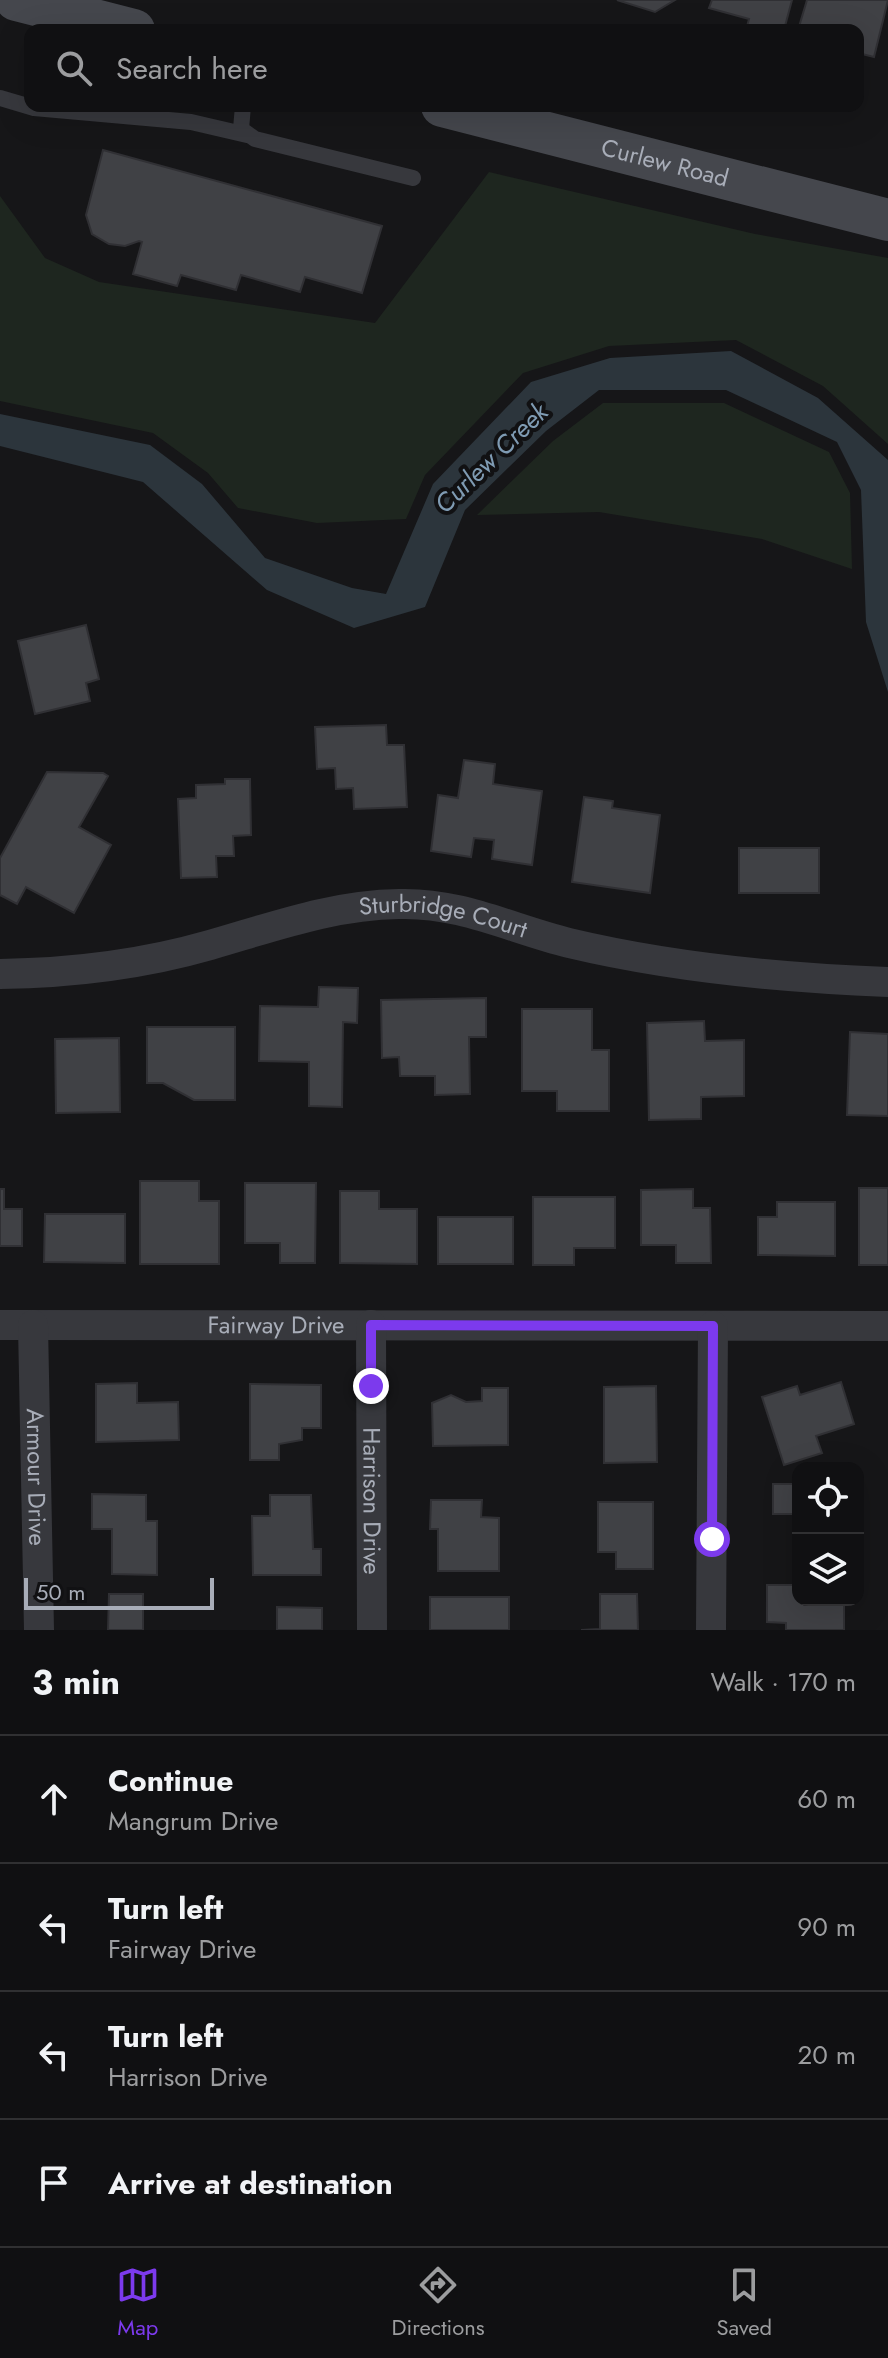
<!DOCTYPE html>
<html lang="en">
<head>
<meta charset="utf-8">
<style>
	:root { --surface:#101012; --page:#1e1e20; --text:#f1f3f6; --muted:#9c9d9f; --line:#303032; --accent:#7c3aed }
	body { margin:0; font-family:Jost,sans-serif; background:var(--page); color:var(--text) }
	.controls { position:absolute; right:24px; bottom:24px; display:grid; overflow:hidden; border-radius:16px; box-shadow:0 8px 32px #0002 }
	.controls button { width:72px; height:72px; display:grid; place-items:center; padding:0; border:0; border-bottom:2px solid var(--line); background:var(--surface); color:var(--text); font:40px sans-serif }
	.scale { position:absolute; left:24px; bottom:20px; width:190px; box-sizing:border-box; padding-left:8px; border:4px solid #a8adb8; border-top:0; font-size:22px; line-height:28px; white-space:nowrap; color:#a8adb8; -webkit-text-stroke:6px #111113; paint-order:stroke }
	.stop { position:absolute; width:24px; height:24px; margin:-18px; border:6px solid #7c3aed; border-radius:50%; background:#fff }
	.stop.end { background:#7c3aed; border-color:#fff; box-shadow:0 2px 8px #0008 }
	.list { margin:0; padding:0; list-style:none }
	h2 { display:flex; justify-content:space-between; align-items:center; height:104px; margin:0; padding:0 32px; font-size:34px }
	h2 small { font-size:26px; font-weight:400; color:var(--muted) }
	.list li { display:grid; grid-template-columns:52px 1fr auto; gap:24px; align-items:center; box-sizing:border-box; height:128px; padding:0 32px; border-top:2px solid var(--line) }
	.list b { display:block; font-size:30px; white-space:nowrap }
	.list p { margin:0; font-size:26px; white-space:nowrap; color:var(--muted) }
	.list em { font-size:26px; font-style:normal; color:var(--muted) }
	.icon { flex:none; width:44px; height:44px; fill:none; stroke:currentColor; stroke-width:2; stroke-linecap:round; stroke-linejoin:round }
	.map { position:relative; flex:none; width:888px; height:1630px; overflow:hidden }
	.search { position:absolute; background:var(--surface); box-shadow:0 8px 32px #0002; left:24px; right:24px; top:24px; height:88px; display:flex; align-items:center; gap:20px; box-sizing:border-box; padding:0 28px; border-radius:16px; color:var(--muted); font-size:30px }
	.sheet { height:616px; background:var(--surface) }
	nav { display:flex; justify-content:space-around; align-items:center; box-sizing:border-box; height:112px; border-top:2px solid var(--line); background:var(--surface); font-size:22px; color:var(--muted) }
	nav a { display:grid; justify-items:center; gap:4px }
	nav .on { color:var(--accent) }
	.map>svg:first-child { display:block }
</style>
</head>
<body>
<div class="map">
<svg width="888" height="1630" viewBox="0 0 888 1630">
	<rect width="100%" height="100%" fill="#161618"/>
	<path fill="#1e261f" d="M489,172L755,234L888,258V444L823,386L736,340L609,346L523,373L425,475L406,519L317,523L238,508L208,473L153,433L0,401V196L45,258L99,282L375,323Z
		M603,403H724L829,452L850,493L852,569L762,539L599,512L477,515L553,441Z"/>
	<path fill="#2c353c" d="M731,351L818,398L888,460V692L866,622L861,490L837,442L726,390H599L546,431L465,510L425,607L354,628L267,590L143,482L0,446V414L150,445L202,484L265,558L352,588L386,594L433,484L531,382L610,358Z"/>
	<path fill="#404145" stroke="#303034" stroke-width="2" d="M617,0H675L655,12Z
		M712,0H792L784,30H746L749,19L709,8Z
		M807,0H888L874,57L858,53V30H798Z
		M103,150L382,226L362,293L305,277L300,292L241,275L236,290L181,275L177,286L133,274L142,242L139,241L125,246L109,244L92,234L86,215Z
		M86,625L99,679L86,683L90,701L35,714L18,641Z
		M386,725L387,745H404L407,807L354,809L353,788L336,789L335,768L317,769L315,727Z
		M464,760L495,764L493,784L542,791L532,865L492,859L494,840L474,838L471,857L431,851L438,795L458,798Z
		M47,772L103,773L108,776L79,827L111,845L74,913L26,887L17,904L0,895V858Z
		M225,779H250L251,835L233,836L234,856H216L217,877L181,878L178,799L196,798V785L225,784Z
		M584,797L613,801L612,808L660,815L650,893L572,882Z
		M739,848H819V893H739Z
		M319,987L358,988L357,1023L343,1022L342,1107L309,1106V1062L259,1061L260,1006L318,1007Z
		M486,998V1037H469L470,1094L435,1095V1076H400L399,1057L382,1058L381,1000Z
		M522,1009H592V1050H609V1111H557V1091H522Z
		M704,1021L705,1041L744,1040V1096L701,1097V1119L649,1120L647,1023Z
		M147,1027H235V1100H194L163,1083H147Z
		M850,1032L888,1034V1116L847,1115Z
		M119,1038L120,1112L56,1113L55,1039Z
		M140,1181H199V1201H219V1264H140Z
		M245,1183H316L315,1263H280V1243H245Z
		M859,1188H888V1265H859Z
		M0,1189H4V1209H22V1246H0Z
		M693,1189V1208H710L711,1263H676V1245H641V1190Z
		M340,1191H379V1209H417V1264L340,1263Z
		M533,1197H615V1248H574V1265H533Z
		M777,1202H835V1256L758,1255V1217H777Z
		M45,1214H125V1263L44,1262Z
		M438,1217H513V1264H438Z
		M841,1382L854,1424L816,1436L822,1453L784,1465L762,1397L797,1386L800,1395Z
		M137,1383V1403L178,1402L179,1440L96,1442V1384Z
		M250,1384L321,1385V1428H302V1440L279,1444V1460H250Z
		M656,1386L657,1462L604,1463V1387Z
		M482,1388H508V1445L433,1446L432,1403L451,1395L466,1402L482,1401Z
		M773,1484H798V1562H794V1514H773Z
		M92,1494L146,1495V1521H157V1575L112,1574V1529H92Z
		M270,1495H311L313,1549H321V1575H253L252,1516H270Z
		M431,1500H482L481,1517L499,1518V1571H438V1529H430Z
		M598,1502H653V1569H616V1552H598Z
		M767,1585H798V1600H844V1630H786V1623L767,1622Z
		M109,1594H143V1630H108Z
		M600,1594H637L638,1630H581L600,1629Z
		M430,1597H509V1630H430Z
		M277,1607L322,1608V1630H277Z"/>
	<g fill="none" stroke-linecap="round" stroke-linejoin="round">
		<path stroke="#37383d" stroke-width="16" d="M0,98L34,108L191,122L247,135
			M243,106L241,129L255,139L413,178"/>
		<g stroke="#37383d" stroke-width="30">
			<path id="s1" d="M0,974C69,973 144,964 210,945C273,927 332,905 399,904C460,902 512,929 569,943C674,968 781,978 888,982"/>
			<path id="s2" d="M0,1325L888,1326"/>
			<path id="s3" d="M33,1325L39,1630"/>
			<path id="s4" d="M371,1325L372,1630"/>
			<path d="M711,1630L713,1326"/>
		</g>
		<g stroke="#45474d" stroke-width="42">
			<path d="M16,0L134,30"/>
			<path id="s5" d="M442,106L888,220"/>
		</g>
	</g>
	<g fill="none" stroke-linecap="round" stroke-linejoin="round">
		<path stroke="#7c3aed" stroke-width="10" d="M371,1386V1325L713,1326L712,1539"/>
	</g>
	<g text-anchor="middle" stroke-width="8" stroke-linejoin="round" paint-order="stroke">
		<g font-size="24" fill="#a8adb8" stroke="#111113">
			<text dy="8" stroke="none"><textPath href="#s5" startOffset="230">Curlew Road</textPath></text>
			<text dy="8" stroke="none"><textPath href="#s1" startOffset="452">Sturbridge Court</textPath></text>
			<text dy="8" stroke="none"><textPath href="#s2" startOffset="276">Fairway Drive</textPath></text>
			<text dy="8" stroke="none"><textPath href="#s3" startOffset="152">Armour Drive</textPath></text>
			<text dy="8" stroke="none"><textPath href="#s4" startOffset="176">Harrison Drive</textPath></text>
		</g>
		<g font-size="26" font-style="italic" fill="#7f9bb3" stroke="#111113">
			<text transform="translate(491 458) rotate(-44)" y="9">Curlew Creek</text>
		</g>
	</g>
</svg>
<div class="controls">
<button><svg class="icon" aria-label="locate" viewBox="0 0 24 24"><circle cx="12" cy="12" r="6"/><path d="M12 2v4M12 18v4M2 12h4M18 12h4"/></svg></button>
<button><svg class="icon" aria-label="layers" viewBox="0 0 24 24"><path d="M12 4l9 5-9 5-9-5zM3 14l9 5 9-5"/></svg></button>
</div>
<div class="scale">50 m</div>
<div class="stop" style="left:712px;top:1539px"></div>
<div class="stop end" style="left:371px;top:1386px"></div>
<div class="search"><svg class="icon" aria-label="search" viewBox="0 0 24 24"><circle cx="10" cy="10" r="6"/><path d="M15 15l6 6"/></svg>Search here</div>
</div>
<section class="sheet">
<h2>3 min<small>Walk · 170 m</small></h2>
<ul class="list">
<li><svg class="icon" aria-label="ahead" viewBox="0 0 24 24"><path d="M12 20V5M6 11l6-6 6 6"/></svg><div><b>Continue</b><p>Mangrum Drive</p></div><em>60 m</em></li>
<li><svg class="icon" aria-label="left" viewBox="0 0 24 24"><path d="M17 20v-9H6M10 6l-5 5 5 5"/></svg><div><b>Turn left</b><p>Fairway Drive</p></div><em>90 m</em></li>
<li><svg class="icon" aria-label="left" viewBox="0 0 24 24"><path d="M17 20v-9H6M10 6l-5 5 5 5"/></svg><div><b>Turn left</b><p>Harrison Drive</p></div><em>20 m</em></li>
<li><svg class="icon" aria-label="arrive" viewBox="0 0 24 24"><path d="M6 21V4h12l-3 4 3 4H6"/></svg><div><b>Arrive at destination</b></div></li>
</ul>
</section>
<nav>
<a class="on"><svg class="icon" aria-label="map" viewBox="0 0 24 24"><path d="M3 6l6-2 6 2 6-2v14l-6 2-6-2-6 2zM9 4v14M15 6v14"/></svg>Map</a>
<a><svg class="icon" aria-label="directions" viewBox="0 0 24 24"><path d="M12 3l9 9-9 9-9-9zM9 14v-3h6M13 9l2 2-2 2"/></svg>Directions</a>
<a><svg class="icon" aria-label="saved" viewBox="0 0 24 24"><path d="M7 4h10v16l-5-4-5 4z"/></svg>Saved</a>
</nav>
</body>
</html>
